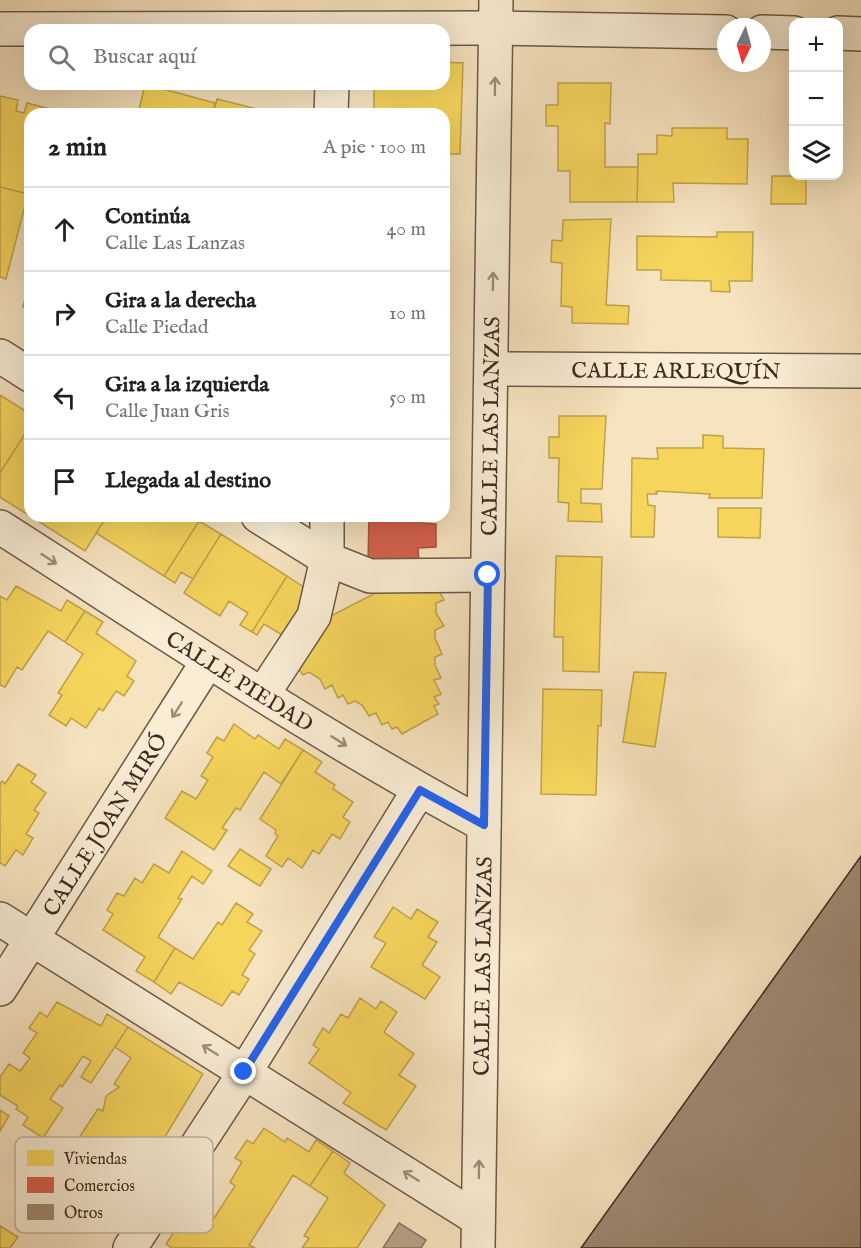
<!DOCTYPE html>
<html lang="es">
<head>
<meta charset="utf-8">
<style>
	:root { --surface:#fff; --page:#f2f2f2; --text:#202124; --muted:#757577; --line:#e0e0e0 }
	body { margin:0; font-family:"IM FELL English",serif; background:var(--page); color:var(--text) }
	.controls { position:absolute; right:18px; top:18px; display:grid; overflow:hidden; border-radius:12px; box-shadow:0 6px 24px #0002 }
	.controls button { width:54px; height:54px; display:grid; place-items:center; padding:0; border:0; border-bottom:2px solid var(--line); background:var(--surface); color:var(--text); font:30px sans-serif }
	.compass { position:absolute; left:717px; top:18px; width:54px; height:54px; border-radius:50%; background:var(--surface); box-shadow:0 6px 24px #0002; rotate:185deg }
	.stop { position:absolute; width:18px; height:18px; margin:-14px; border:4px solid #2563eb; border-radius:50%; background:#fff }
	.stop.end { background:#2563eb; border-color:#fff; box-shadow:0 2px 6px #0008 }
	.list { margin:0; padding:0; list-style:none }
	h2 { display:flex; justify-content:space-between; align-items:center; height:78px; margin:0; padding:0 24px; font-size:26px }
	h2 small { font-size:20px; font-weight:400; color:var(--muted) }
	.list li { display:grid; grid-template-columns:39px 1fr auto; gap:18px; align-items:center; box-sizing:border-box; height:84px; padding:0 24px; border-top:2px solid var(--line) }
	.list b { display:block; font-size:22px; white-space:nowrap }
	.list p { margin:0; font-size:20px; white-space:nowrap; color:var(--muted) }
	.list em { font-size:20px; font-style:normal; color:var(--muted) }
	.icon { flex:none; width:33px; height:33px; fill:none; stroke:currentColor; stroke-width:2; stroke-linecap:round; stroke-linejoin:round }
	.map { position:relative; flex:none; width:861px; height:1248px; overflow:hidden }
	.search { position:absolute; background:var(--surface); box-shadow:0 6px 24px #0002; left:24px; top:24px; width:426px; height:66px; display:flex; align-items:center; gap:15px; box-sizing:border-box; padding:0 21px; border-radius:18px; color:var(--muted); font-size:22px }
	.panel { position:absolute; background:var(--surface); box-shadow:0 6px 24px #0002; left:24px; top:108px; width:426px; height:414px; border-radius:18px }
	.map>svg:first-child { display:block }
</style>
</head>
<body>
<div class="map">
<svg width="861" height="1248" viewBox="0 0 861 1248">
	<rect width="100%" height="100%" fill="#f6e3bf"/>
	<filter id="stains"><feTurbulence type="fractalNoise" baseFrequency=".00333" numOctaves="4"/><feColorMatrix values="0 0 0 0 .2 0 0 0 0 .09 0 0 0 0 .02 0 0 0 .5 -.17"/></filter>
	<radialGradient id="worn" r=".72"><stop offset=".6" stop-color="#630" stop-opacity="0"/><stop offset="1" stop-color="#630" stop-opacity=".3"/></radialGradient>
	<path fill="#b8a489" stroke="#88735f" stroke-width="1.5" d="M399,1223L426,1240L421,1248H383Z"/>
	<path fill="#f6d55c" stroke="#bfa24a" stroke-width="1.5" d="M444,62L463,63L460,154H444V114H374V84H444Z
		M558,83H611L610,124L605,123V167H638L637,202H570V171H558V126H546V105H558Z
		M145,84L215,103L213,114H138Z
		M0,96L18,100L16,111L24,113L27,103L50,109L49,114H30L28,194L0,187Z
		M217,99L265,111L264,114H213Z
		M672,128H727V139H748L747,184L673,183L674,202H637L638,154H657V135L672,136Z
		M772,176H806V204H771Z
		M0,187L28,194L6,279L0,277Z
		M611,219L606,305L629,306L628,324L572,323V307L561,306L562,263L551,262L552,240L562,241L563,220Z
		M717,232H753L752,281H729L730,292L711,291V281L661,280V270H637V236L717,237Z
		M30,278V309L23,307Z
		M0,395L30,414V426L0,473Z
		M559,416H606L602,489H581V503L601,504L602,522L568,521L569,503L558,502L559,458H549V437H559Z
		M30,426V516L0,497V473Z
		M703,435L723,436V448L764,449L762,498H709L710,494L656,491L657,494H647L648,505L655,506L654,537H631L632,458L658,459L657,448H703Z
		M718,508H761L760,538L718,537Z
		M30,516H107L85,551Z
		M107,516H192L199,521L164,576L96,533Z
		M199,521L221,534L193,579L181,572L175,583L164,576Z
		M221,534L287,576L252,632L240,625L248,613L229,601L220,616L184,593Z
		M556,556L602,557L599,672L563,671V637H554Z
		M287,576L311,592L284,636L264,624L257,635L252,632Z
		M393,584L436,586L444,600L436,603V613L444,626L435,630V638L442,654L435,657V665L441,678L434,680L441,694L434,697L439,704L434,706L438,714L402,734L397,727L392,729L388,722L382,725L376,713L369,716L362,705L355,701L348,704L343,695L338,698L332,685L325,689L320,679L309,672L303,675L294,662L321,621Z
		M16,586L61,611L67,600L85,611L65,642L48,631L22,670L17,667L5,687L0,685V596L7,600Z
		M85,611L103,622L96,633L136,661L127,676L134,681L124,696L116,691L103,711L99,708L86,728L71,718L66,726L49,715L62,695L58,693L83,654L65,642Z
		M634,672L666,673L655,747L623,742Z
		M543,689L602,690L601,726H598L596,795L541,794Z
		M234,724L255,739L258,735L279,749L285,739L303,750L281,784L264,772L240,810L236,808L222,828L227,830L214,850L165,818L182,791L196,799L208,780L201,776L213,757L207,753L217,737L224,741Z
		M303,750L322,762L315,772L335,785L333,789L353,802L343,817L350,822L340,839L332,834L319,854L313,850L302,868L288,858L282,867L266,856L278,836L275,834L276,830L260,819Z
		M18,764L36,775L31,782L46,793L34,810L39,813L26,834L33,838L23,855L16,850L5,866L0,863V784L2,781L5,784Z
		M240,849L271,869L260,886L228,866Z
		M182,851L212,871L203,884L192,876L178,898L182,899L158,937L175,948L154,982L136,971L145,957L103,930L113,914L107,910L117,893L124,896L135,878L142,883L154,864L169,873Z
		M236,903L253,914L247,922L262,931L249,950L255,954L242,975L249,979L239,995L232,991L222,1006L179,982L171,994L154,982L175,948L193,959L218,922L222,925Z
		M393,907L411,919L417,909L438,922L428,937L437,942L422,965L440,977L425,999L371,967L386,943L374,937Z
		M360,998L376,1009L381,1001L397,1012L384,1032L414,1054L399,1075L416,1086L386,1130L343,1103L351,1093L309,1063L319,1049L313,1045L323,1028L329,1033L341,1014L348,1018Z
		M57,1002L101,1026L107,1014L128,1027L91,1083L81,1077L91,1061L83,1056L62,1087L60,1085L50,1099L63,1108L43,1138L23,1125L28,1117L16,1109L18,1106L0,1095V1077L9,1064L20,1071L30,1058L23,1053L37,1033L29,1028L40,1012L47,1017Z
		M128,1027L203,1074L132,1191L93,1168L104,1150L80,1136L98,1109L103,1111L106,1096L119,1087L114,1084L131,1058L115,1047Z
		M0,1110L9,1116L0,1131Z
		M264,1128L285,1142L287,1138L309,1152L316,1140L333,1151L310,1186L293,1175L249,1245L255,1248H172L166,1244L189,1208L211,1223L235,1186L230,1182L242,1162L235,1158L247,1140L253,1144Z
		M333,1151L350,1163L344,1173L385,1205L357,1248H302L309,1238L304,1236L328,1198L310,1186Z
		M0,1226L18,1237L10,1248H0Z"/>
	<path fill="#d6604d" stroke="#a95040" stroke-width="1.5" d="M369,516H422V523L436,524V547L418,548L419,563L368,562Z"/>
	<path fill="#9e8a73" stroke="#3f2a20" stroke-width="1.5" d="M861,856V1248H581Z"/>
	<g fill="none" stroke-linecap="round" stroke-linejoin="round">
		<defs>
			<g id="minor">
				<path d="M0,29L496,28L726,32"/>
				<path d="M762,32L794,33"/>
				<path d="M838,33L861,34"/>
				<path d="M331,114L332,84"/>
				<path d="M0,356L30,375"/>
				<path id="s1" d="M492,369L861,371"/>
				<path d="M258,516L327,559L370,576L488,575"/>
				<path id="s2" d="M0,527C160,629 317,735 484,825"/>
				<path d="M263,694L314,616L327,559V516"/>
				<path d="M0,919L478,1219"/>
				<path id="s3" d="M0,989L208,661"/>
				<path d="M130,1248L245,1072L419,790"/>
				<path id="s4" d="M478,1248L496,0"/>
			</g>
		</defs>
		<use href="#minor" stroke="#6d5848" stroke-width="36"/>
		<use href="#minor" stroke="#f9edd5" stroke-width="33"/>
	</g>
	<defs><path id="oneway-shaft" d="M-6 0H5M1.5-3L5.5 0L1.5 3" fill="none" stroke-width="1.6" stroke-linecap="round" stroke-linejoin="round" transform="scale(1.5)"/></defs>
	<g stroke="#9c8c7a">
		<use href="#oneway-shaft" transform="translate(495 86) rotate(-89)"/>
		<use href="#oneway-shaft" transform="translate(493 281) rotate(-89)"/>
		<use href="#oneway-shaft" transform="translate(49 559) rotate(33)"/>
		<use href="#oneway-shaft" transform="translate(177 710) rotate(122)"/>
		<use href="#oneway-shaft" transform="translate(339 741) rotate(32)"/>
		<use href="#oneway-shaft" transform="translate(210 1050) rotate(-148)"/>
		<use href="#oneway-shaft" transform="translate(479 1169) rotate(-89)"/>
		<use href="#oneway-shaft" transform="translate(411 1176) rotate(-148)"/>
	</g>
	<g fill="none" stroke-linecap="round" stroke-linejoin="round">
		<path stroke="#2563eb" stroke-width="8" d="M244,1072L420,790L484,825L488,575"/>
	</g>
	<g text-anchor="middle" stroke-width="6" stroke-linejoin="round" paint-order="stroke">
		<g font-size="22" fill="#3f2a20" stroke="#f9edd5">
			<text dy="8" stroke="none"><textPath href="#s1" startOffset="184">CALLE ARLEQUÍN</textPath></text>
			<text dy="8" stroke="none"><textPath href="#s4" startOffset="822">CALLE LAS LANZAS</textPath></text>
			<text dy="8" stroke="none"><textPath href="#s2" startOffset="285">CALLE PIEDAD</textPath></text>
			<text dy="8" stroke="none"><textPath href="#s3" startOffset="195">CALLE JOAN MIRÓ</textPath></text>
			<text dy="8" stroke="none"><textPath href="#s4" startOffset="282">CALLE LAS LANZAS</textPath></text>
		</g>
	</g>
	<rect x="15" y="1137" width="198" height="96" rx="9" fill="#f9edd5" stroke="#c1b29f" stroke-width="1.5"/>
	<rect x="27" y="1150" width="27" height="16" fill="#f6d55c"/>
	<rect x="27" y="1177" width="27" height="16" fill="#d6604d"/>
	<rect x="27" y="1204" width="27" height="16" fill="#9e8a73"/>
	<g font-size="16" fill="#3f2a20">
		<text x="64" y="1164">Viviendas</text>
		<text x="64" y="1191">Comercios</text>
		<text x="64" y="1218">Otros</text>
	</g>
	<rect width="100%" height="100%" filter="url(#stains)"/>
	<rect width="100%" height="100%" fill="url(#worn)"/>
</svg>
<div class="controls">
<button>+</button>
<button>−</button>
<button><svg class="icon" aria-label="layers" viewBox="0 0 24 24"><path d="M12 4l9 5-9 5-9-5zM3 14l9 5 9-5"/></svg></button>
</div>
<svg class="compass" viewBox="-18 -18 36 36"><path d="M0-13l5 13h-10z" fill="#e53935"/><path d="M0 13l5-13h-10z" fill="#757577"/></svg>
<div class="stop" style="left:488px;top:575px"></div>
<div class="stop end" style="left:244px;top:1072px"></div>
<div class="search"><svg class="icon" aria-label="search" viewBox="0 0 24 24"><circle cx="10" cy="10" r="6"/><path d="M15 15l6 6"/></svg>Buscar aquí</div>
<section class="panel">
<h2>2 min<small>A pie · 100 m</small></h2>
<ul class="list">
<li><svg class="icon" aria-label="ahead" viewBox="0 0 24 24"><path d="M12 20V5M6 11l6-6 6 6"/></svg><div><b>Continúa</b><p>Calle Las Lanzas</p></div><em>40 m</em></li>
<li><svg class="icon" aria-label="right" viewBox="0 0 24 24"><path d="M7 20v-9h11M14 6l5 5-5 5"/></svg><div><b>Gira a la derecha</b><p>Calle Piedad</p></div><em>10 m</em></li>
<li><svg class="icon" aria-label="left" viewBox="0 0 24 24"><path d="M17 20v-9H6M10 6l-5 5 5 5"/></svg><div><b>Gira a la izquierda</b><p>Calle Juan Gris</p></div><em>50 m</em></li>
<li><svg class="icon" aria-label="arrive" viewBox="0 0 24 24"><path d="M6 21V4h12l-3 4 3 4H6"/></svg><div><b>Llegada al destino</b></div></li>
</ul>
</section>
</div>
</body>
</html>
